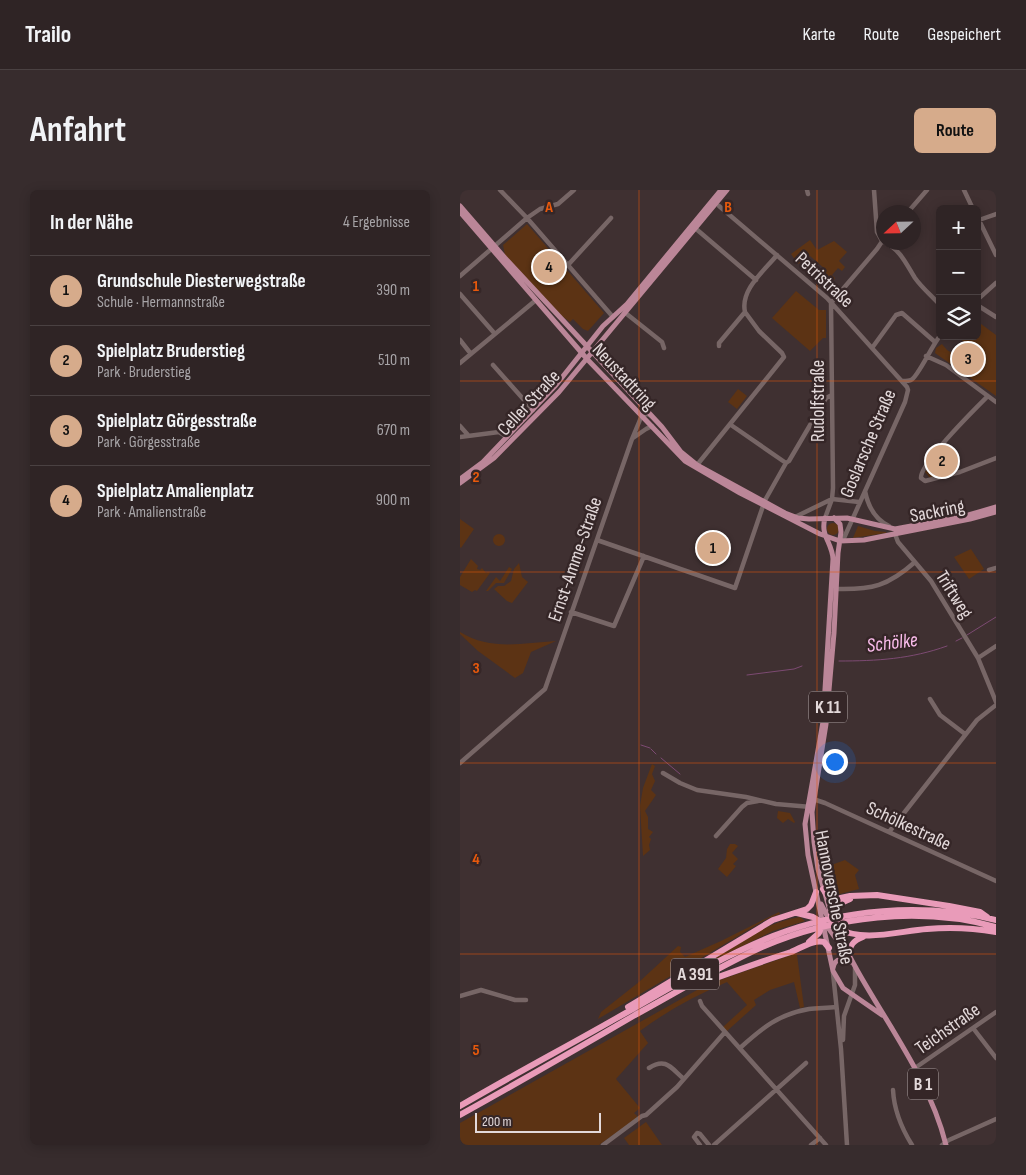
<!DOCTYPE html>
<html lang="de">
<head>
<meta charset="utf-8">
<style>
	:root { --surface:#2f2425; --page:#372c2d; --text:#f1f3f6; --muted:#a7a4a7; --line:#4a4142; --accent:#d6ab8b }
	body { margin:0; font-family:"Sofia Sans Condensed",sans-serif; background:var(--page); color:var(--text) }
	.controls { position:absolute; right:15px; top:15px; display:grid; overflow:hidden; border-radius:8px; box-shadow:0 2px 12px #0003 }
	.controls button { width:45px; height:45px; display:grid; place-items:center; padding:0; border:0; border-bottom:1px solid var(--line); background:var(--surface); color:var(--text); font:25px sans-serif }
	.compass { position:absolute; left:416px; top:15px; width:45px; height:45px; border-radius:50%; background:var(--surface); box-shadow:0 2px 12px #0003; rotate:248deg }
	.scale { position:absolute; left:15px; bottom:12px; width:126px; box-sizing:border-box; padding-left:5px; border:2px solid #e3d9da; border-top:0; font-size:14px; line-height:18px; white-space:nowrap; color:#e3d9da; -webkit-text-stroke:4px #352627; paint-order:stroke }
	.you { position:absolute; left:374px; top:571px; width:18px; height:18px; margin:-12px; border:4px solid #fff; border-radius:50%; background:#1a73e8; box-shadow:0 0 0 8px #1a73e833 }
	.badge { display:grid; place-items:center; width:32px; height:32px; border-radius:50%; background:var(--accent); color:#111; font-size:16px; font-weight:700 }
	.pin { position:absolute; translate:-50% -50%; border:2px solid #fff; box-shadow:0 1px 5px #0006 }
	.list { margin:0; padding:0; list-style:none }
	h2 { display:flex; justify-content:space-between; align-items:center; height:65px; margin:0; padding:0 20px; font-size:21px }
	h2 small { font-size:16px; font-weight:400; color:var(--muted) }
	.list li { display:grid; grid-template-columns:32px 1fr auto; gap:15px; align-items:center; box-sizing:border-box; height:70px; padding:0 20px; border-top:1px solid var(--line) }
	.list b { display:block; font-size:19px; white-space:nowrap }
	.list p { margin:0; font-size:16px; white-space:nowrap; color:var(--muted) }
	.list em { font-size:16px; font-style:normal; color:var(--muted) }
	.icon { flex:none; width:28px; height:28px; fill:none; stroke:currentColor; stroke-width:2; stroke-linecap:round; stroke-linejoin:round }
	.map { position:relative; flex:none; width:536px; height:955px; overflow:hidden; border-radius:8px }
	header { display:flex; align-items:center; gap:30px; box-sizing:border-box; height:70px; padding:0 25px; background:var(--surface); border-bottom:1px solid var(--line) }
	header strong { font-size:24px }
	nav { display:flex; gap:28px; margin-inline-start:auto; font-size:18px }
	.intro { display:flex; align-items:center; justify-content:space-between; box-sizing:border-box; height:120px; padding:0 30px }
	h1 { margin:0; font-size:35px }
	.button { padding:12px 22px; border-radius:8px; background:var(--accent); color:#111; font-size:18px; font-weight:700 }
	main { display:flex; gap:30px; padding:0 30px }
	aside { flex:1; background:var(--surface); border-radius:8px; box-shadow:0 2px 12px #0003 }
	.map>svg:first-child { display:block }
</style>
</head>
<body>
<header>
<strong>Trailo</strong>
<nav><a>Karte</a><a>Route</a><a>Gespeichert</a></nav>
</header>
<div class="intro"><h1>Anfahrt</h1><a class="button">Route</a></div>
<main>
<aside>
<h2>In der Nähe<small>4 Ergebnisse</small></h2>
<ul class="list">
<li><span class="badge">1</span><div><b>Grundschule Diesterwegstraße</b><p>Schule · Hermannstraße</p></div><em>390 m</em></li>
<li><span class="badge">2</span><div><b>Spielplatz Bruderstieg</b><p>Park · Bruderstieg</p></div><em>510 m</em></li>
<li><span class="badge">3</span><div><b>Spielplatz Görgesstraße</b><p>Park · Görgesstraße</p></div><em>670 m</em></li>
<li><span class="badge">4</span><div><b>Spielplatz Amalienplatz</b><p>Park · Amalienstraße</p></div><em>900 m</em></li>
</ul>
</aside>
<div class="map">
<svg width="536" height="955" viewBox="0 0 536 955">
	<rect width="100%" height="100%" fill="#3f3031"/>
	<path fill="#5c3314" d="M67,34L144,123L128,141L123,139L113,129L110,132L102,126L45,65L43,55Z
		M350,50L357,60L374,51L387,62L379,71L385,77L382,81L378,78L372,85L375,88L373,91L363,83L365,79L350,66L338,74L331,64Z
		M336,101L359,120H366V148H363L350,161L312,128Z
		M517,131L536,145V206L475,163L476,158L482,154L487,160L497,166L507,154L496,146H517Z
		M278,199L287,206L277,219L268,212Z
		M482,261L497,280L470,288L465,282Z
		M0,329L14,339L1,358L0,357Z
		M367 339a6 6 0 1 1 12 0a6 6 0 1 1-12 0Z
		M398,336L415,341L426,342V343L393,348Z
		M33 350a6 6 0 1 1 12 0a6 6 0 1 1-12 0Z
		M511,359L524,379L509,389L494,367Z
		M11,369L18,376L17,379L20,380L22,378L26,383L28,382L30,383L17,401L15,400L12,402L0,395V387Z
		M59,373L62,387L68,392L52,413L47,411L34,399L38,396H44L51,391L54,379Z
		M49,377L52,379L44,393H36L28,401H26L36,387L40,391Z
		M0,442C30,461 63,453 96,451L71,462L63,483L55,488L18,461L0,444Z
		M192,574L195,576L192,584L195,591L191,600L196,605L185,621L188,627V639L193,642L189,647L191,649L189,655L190,660L183,666L180,616L183,598Z
		M318,621L330,623L335,632L334,633L328,629L323,633L317,628Z
		M270,654H275L278,656L272,663L278,669L273,674L276,676L267,687L258,679L266,668L267,659Z
		M385,670L399,680L395,685L399,699L376,705L372,701L366,677Z
		M319,722L320,724L307,729L138,829L141,822L179,792L218,756L221,757L220,762L225,767L261,751Z
		M340,727L345,731L313,741L254,770L253,768C281,751 308,732 340,727Z
		M334,764L337,765L344,817L340,818L334,792L310,800L294,810L296,815L267,841L263,837L287,815L267,792C236,805 207,821 180,841L188,853L156,889L180,918L174,923L178,927L139,955H0V933L246,795Z
		M186,932L202,955H169L164,948Z"/>
	<g fill="none" stroke-linecap="round" stroke-linejoin="round">
		<path stroke="#7c4a72" stroke-width="1" d="M507,445L536,427
			M496,451L502,448
			M379,471C417,471 451,469 487,456
			M287,485L334,479L342,476
			M181,555L190,558
			M191,559L196,564
			M201,568L220,584"/>
		<path stroke="#766" stroke-width="4.5" d="M40,0L67,28L153,127
			M347,0L348,4
			M414,0L417,42L422,51
			M504,0L513,19
			M259,16L367,108L447,197L448,200L445,212L384,348L380,351
			M448,22L467,0
			M517,26L536,65
			M519,30L536,24
			M235,38L296,90
			M424,52C441,60 446,74 455,88C462,98 472,106 480,115
			M108,75L151,28
			M0,86L67,28L80,19L98,14L114,0
			M0,104L35,144
			M517,110L536,93
			M371,113L417,59L423,50
			M517,115L536,127
			M163,121L202,152L204,158
			M0,150L11,164
			M259,156V153L285,122C280,100 304,81 317,65
			M412,158L436,125L442,123L475,152
			M466,166L486,175L536,212
			M0,173L76,110
			M33,175L73,220
			M443,191C445,191 449,191 451,190C458,187 472,155 480,146
			M528,206C515,219 460,273 461,288L465,291L500,282L536,268
			M271,235L326,273
			M0,236L8,245
			M0,247L39,242L47,247
			M173,248L186,239L192,236
			M237,275L324,167L322,163L299,141L285,122
			M405,301C408,316 414,329 429,336
			M304,312L326,273L329,271L366,208L372,205
			M335,327L372,309L399,312
			M365,328L372,309L373,298L371,113
			M435,344L438,352L471,391L518,468L536,512
			M137,350L275,398L303,316
			M529,380L536,378
			M376,399C412,400 428,396 455,372
			M111,422L154,436L184,366
			M518,468L536,456
			M470,509L480,525L505,544
			M0,573L85,499L172,249L182,225L188,224L191,226
			M203,583L220,593L237,600L286,607L316,614L351,617
			M353,609L365,613L536,691
			M429,642L517,530L536,515
			M256,646L282,617L287,613L298,611
			M373,783L381,859L387,955
			M0,806L21,800L55,810H66
			M240,811L242,816L366,955
			M513,838L536,868
			M383,850L384,826L395,795V778
			M280,858C302,838 319,824 349,819C358,818 367,818 376,817
			M189,878C206,867 211,878 224,889
			M455,878L536,822
			M433,900C434,919 442,939 452,955
			M143,955L182,926L186,925L217,897L265,842
			M240,955L234,947L237,943L240,944L249,955
			M254,955L346,873
			M351,955L360,948
			M482,955L489,950L536,929"/>
		<path stroke="#bb8698" stroke-width="5" d="M0,16L45,68L202,237L221,262L237,275L325,323L338,328L349,329L387,328L435,339L505,326L536,317
			M0,22L127,169L225,271L280,303L360,344L380,351L404,350L424,346L510,329L536,322
			M0,289L23,272L96,195L143,136L167,114L261,0
			M0,293L34,268L99,202L267,0
			M365,328C360,346 372,352 373,369L363,532L345,634L348,665L373,781L383,798L422,825
			M361,714L370,731
			M372,728L358,679L354,652L352,622L366,534L374,443L378,363L381,342L380,334L374,328
			M366,735L383,758
			M376,738C408,812 466,875 486,955
			M373,778C375,767 384,768 391,772"/>
		<path stroke="#e99bb9" stroke-width="6" d="M363,699L367,705L376,709L390,706L417,705L489,716L520,722L527,727
			M337,723L353,727L363,733L359,743L349,752
			M371,725L381,713L390,709
			M377,738C403,753 439,741 467,739C490,737 513,738 536,742
			M389,766C389,755 394,750 403,747
			M236,795C268,784 299,772 331,762C341,758 354,749 364,752L369,758
			M168,817L313,730L347,719L351,715L356,702
			M0,916C51,886 104,858 155,829C207,800 258,768 313,746C382,719 463,712 536,730
			M0,925C59,892 117,859 175,825C217,802 258,777 302,757C374,726 460,716 536,737"/>
	</g>
	<path fill="none" stroke="#e8590c" stroke-width="1" stroke-opacity="0.55" d="M179,0V955M357,0V955M0,191H536M0,382H536M0,573H536M0,764H536"/>
	<g text-anchor="middle" stroke-width="5" stroke-linejoin="round" paint-order="stroke">
		<g fill="#352627" stroke="#afa3a4" stroke-width="1">
			<rect x="349" y="501.5" width="38" height="31" rx="4"/>
			<rect x="211" y="768.5" width="48" height="31" rx="4"/>
			<rect x="448" y="878.5" width="30" height="31" rx="4"/>
		</g>
		<g font-size="18" font-weight="bold" fill="#e3d9da">
			<text x="368" y="523">K 11</text>
			<text x="235" y="790">A 391</text>
			<text x="463" y="900">B 1</text>
		</g>
		<g font-size="19" fill="#e3d9da" stroke="#352627">
			<text transform="translate(365 89) rotate(43)" y="7">Petristraße</text>
			<text transform="translate(165 186) rotate(47)" y="7">Neustadtring</text>
			<text transform="translate(357 211) rotate(-90)" y="7">Rudolfstraße</text>
			<text transform="translate(68 212) rotate(-47)" y="7">Celler Straße</text>
			<text transform="translate(407 253) rotate(-67)" y="7">Goslarsche Straße</text>
			<text transform="translate(477 320) rotate(-11)" y="7">Sackring</text>
			<text transform="translate(114 369) rotate(-71)" y="7">Ernst-Amme-Straße</text>
			<text transform="translate(495 404) rotate(58)" y="7">Triftweg</text>
			<text transform="translate(449 635) rotate(25)" y="7">Schölkestraße</text>
			<text transform="translate(375 707) rotate(79)" y="7">Hannoversche Straße</text>
			<text transform="translate(487 838) rotate(-35)" y="7">Teichstraße</text>
		</g>
		<g font-size="20" font-style="italic" fill="#fcbded" stroke="#352627">
			<text transform="translate(432 452) rotate(-7)" y="7">Schölke</text>
		</g>
	</g>
	<g font-size="16" text-anchor="middle" font-weight="bold" fill="#e8590c" stroke="#352627" stroke-width="5" stroke-linejoin="round" paint-order="stroke">
		<text x="89" y="22">A</text>
		<text x="268" y="22">B</text>
		<text x="16" y="101">1</text>
		<text x="16" y="292">2</text>
		<text x="16" y="483">3</text>
		<text x="16" y="674">4</text>
		<text x="16" y="865">5</text>
	</g>
</svg>
<div class="controls">
<button>+</button>
<button>−</button>
<button><svg class="icon" aria-label="layers" viewBox="0 0 24 24"><path d="M12 4l9 5-9 5-9-5zM3 14l9 5 9-5"/></svg></button>
</div>
<svg class="compass" viewBox="-18 -18 36 36"><path d="M0-13l5 13h-10z" fill="#e53935"/><path d="M0 13l5-13h-10z" fill="#a7a4a7"/></svg>
<div class="scale">200 m</div>
<div class="you"></div>
<div class="pin badge" style="left:253px;top:358px">1</div>
<div class="pin badge" style="left:482px;top:271px">2</div>
<div class="pin badge" style="left:508px;top:169px">3</div>
<div class="pin badge" style="left:89px;top:77px">4</div>
</div>
</main>
</body>
</html>
